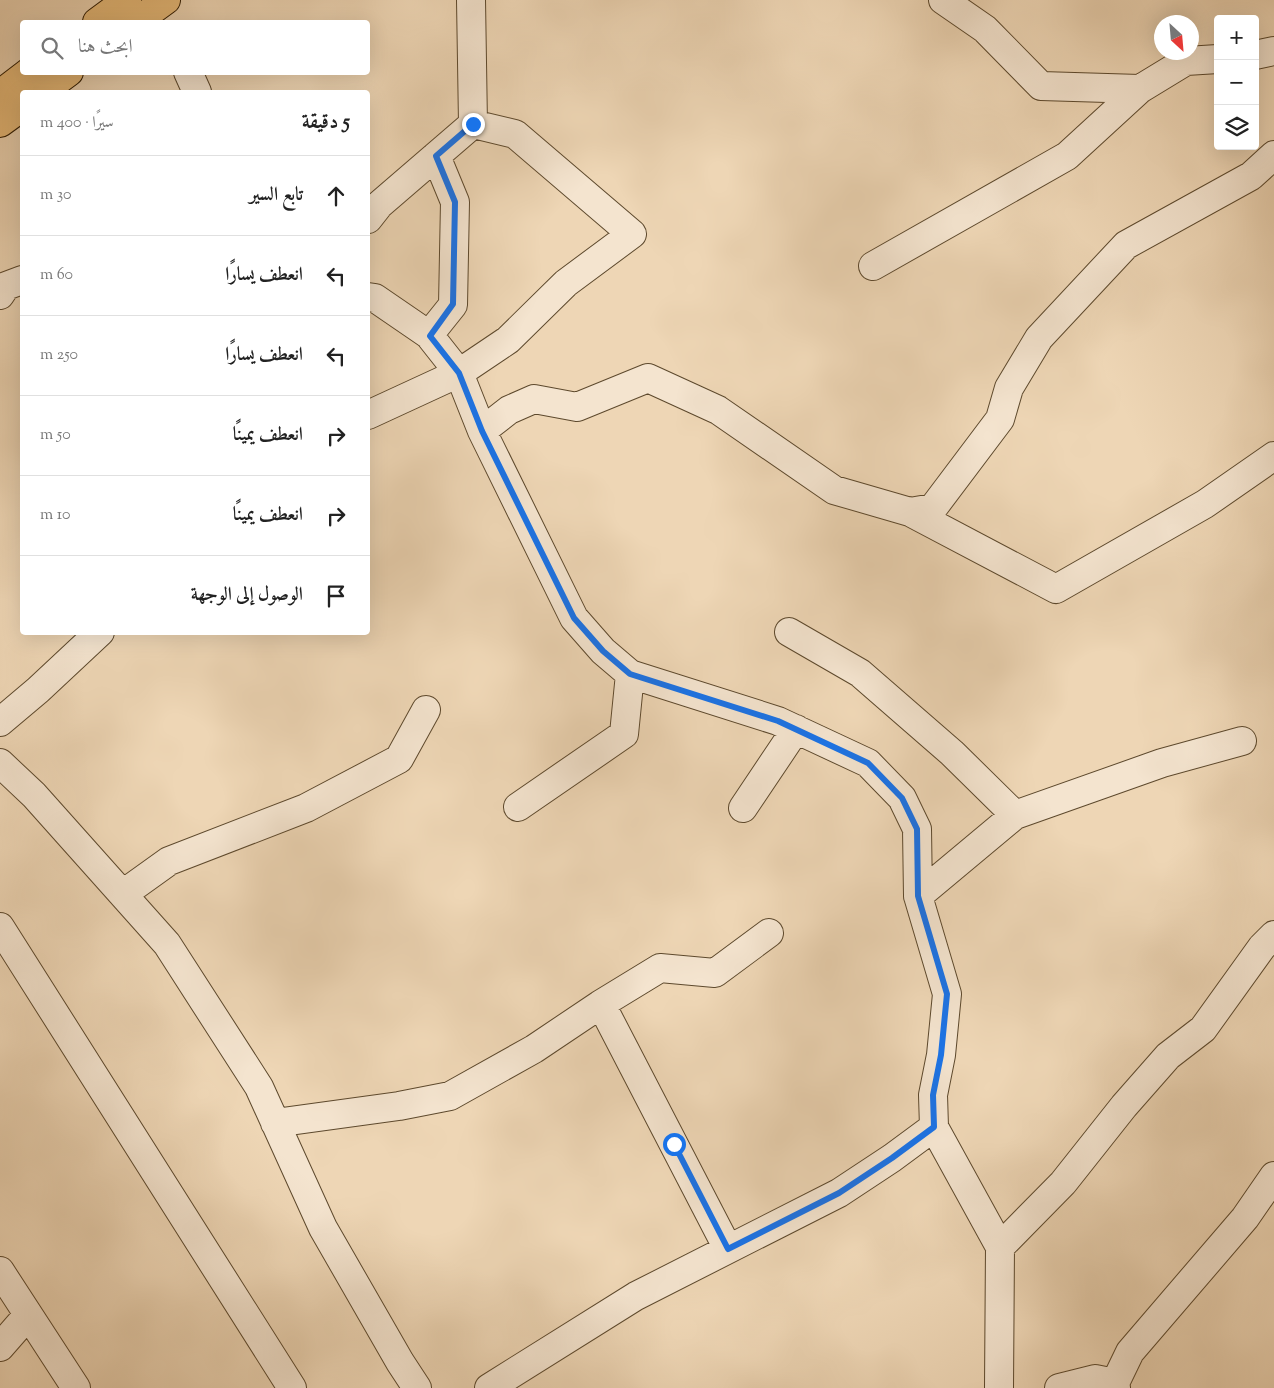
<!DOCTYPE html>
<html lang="ar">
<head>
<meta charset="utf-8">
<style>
	:root { --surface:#fff; --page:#f2f2f2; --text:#222; --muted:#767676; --line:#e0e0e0 }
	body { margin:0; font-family:"Sorts Mill Goudy",Amiri,serif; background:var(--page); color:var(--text); direction:rtl }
	.controls { position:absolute; right:15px; top:15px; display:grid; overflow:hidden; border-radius:5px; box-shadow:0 5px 20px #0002 }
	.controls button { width:45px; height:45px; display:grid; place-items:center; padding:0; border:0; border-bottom:1px solid var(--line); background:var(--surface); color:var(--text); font:25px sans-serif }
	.compass { position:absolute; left:1154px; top:15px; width:45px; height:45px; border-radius:50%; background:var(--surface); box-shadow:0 5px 20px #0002; rotate:154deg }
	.stop { position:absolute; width:15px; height:15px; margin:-11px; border:4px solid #1a73e8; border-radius:50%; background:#fff }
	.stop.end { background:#1a73e8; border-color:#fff; box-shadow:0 1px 5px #0008 }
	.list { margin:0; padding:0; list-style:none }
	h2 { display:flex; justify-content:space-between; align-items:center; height:65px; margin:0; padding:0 20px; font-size:21px }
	h2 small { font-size:16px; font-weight:400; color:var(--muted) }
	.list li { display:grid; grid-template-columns:32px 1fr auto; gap:15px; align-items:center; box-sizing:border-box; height:80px; padding:0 20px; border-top:1px solid var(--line) }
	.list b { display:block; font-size:19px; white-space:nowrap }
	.list em { font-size:16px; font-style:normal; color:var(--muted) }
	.icon { flex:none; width:28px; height:28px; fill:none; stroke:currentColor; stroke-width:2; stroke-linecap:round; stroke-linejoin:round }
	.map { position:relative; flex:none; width:1274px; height:1388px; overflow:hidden; direction:ltr }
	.search { position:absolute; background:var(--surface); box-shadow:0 5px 20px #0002; left:20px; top:20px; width:350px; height:55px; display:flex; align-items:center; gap:12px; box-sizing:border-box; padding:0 18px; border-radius:5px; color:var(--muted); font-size:19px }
	.panel { position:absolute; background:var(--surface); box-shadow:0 5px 20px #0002; left:20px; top:90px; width:350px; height:545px; border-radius:5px; direction:rtl }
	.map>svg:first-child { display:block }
</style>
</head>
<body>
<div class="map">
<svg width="1274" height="1388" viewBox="0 0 1274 1388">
	<rect width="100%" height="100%" fill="#eed6b5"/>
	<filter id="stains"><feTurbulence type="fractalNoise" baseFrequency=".004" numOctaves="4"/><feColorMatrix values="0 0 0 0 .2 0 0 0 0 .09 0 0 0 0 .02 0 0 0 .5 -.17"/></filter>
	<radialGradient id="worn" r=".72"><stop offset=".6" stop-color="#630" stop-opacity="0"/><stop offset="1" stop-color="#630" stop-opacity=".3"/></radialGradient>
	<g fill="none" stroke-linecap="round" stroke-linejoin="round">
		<defs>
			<path id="street" d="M943,0L985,29L1041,86L1140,89
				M1255,55L1274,51
				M188,72L197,92
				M368,219L379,205L473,124L471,0
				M873,266L1067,156L1140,89L1186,61L1218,59
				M0,295L6,286L22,280
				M368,297L375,298L429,335L459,373L482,431L574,618L603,651L630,674L778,721L868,763L902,798L917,829L918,896L947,994L941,1055L933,1095L934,1127L892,1158L839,1193L636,1296L489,1388
				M429,335L453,305L455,202L436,156
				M368,415L459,373L508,340L566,283L632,234L515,134L473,124
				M482,431L509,410L534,399L577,407L648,378L718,410L834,490L910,512L933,508L1000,419L1009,388L1039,338L1126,245L1251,176L1274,155
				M910,512L1056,589L1205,504L1274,456
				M789,632L860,673L952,753L1015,815
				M0,722L38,690L100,632
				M0,763L34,795L167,944L259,1087L323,1228L400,1362L417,1388
				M518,807L624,734L630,674
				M743,808L796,729
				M123,894L169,861L306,808L399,759L426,710
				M918,896L1015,815L1162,763L1242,741
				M0,927L292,1388
				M601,1004L728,1249
				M275,1123L399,1106L450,1096L534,1049L601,1004L660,968L715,973L769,933
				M934,1127L1000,1247L999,1388
				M1000,1247L1063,1183L1124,1106L1168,1056L1203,1029L1262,947L1274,935
				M0,1271L76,1388
				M0,1347L28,1315
				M1059,1388L1095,1379L1115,1383
				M1116,1388L1115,1383L1130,1352L1245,1218L1274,1176"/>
			<path id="primary" d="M97,22L127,0
				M136,22L166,0
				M42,92L69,72
				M0,94L29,72
				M0,123L22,107"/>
		</defs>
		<use href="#street" stroke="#5d492d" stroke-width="30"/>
		<use href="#primary" stroke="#2d1a00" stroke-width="30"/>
		<use href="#street" stroke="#f4e4cf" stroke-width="28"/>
		<use href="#primary" stroke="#e7bb7a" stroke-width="28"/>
	</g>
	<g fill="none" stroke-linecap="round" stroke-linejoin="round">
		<path stroke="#1a73e8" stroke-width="6" d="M473,124L436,156L455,202L453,304L430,336L459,373L482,431L574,618L603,651L630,674L778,721L868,763L902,798L917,829L918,896L947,994L941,1055L933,1095L934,1127L892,1158L839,1193L728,1249L674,1144"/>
	</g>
	<rect width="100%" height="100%" filter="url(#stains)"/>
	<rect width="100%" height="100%" fill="url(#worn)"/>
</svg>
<div class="controls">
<button>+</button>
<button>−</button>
<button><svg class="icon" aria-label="layers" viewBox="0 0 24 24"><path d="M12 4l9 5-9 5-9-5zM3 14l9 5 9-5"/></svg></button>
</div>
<svg class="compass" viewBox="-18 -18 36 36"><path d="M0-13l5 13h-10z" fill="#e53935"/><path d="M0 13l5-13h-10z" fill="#767676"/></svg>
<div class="stop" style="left:674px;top:1144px"></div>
<div class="stop end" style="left:473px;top:124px"></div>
<div class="search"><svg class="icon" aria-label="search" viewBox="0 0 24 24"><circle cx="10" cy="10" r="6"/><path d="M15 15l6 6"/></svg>ابحث هنا</div>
<section class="panel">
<h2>5 دقيقة<small>سيرًا · 400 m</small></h2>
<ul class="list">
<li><svg class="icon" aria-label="ahead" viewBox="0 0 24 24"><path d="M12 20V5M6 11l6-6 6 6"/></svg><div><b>تابع السير</b></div><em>30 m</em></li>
<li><svg class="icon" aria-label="left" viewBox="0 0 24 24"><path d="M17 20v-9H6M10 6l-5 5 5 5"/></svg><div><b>انعطف يسارًا</b></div><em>60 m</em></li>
<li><svg class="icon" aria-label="left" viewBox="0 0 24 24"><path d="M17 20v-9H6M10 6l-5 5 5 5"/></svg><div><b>انعطف يسارًا</b></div><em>250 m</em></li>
<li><svg class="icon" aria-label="right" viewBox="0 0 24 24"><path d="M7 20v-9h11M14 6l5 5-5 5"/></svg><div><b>انعطف يمينًا</b></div><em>50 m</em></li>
<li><svg class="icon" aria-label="right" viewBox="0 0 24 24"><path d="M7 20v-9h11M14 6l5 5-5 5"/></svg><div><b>انعطف يمينًا</b></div><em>10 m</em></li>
<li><svg class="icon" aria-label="arrive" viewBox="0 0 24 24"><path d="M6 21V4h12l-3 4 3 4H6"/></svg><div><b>الوصول إلى الوجهة</b></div></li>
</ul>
</section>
</div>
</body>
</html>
